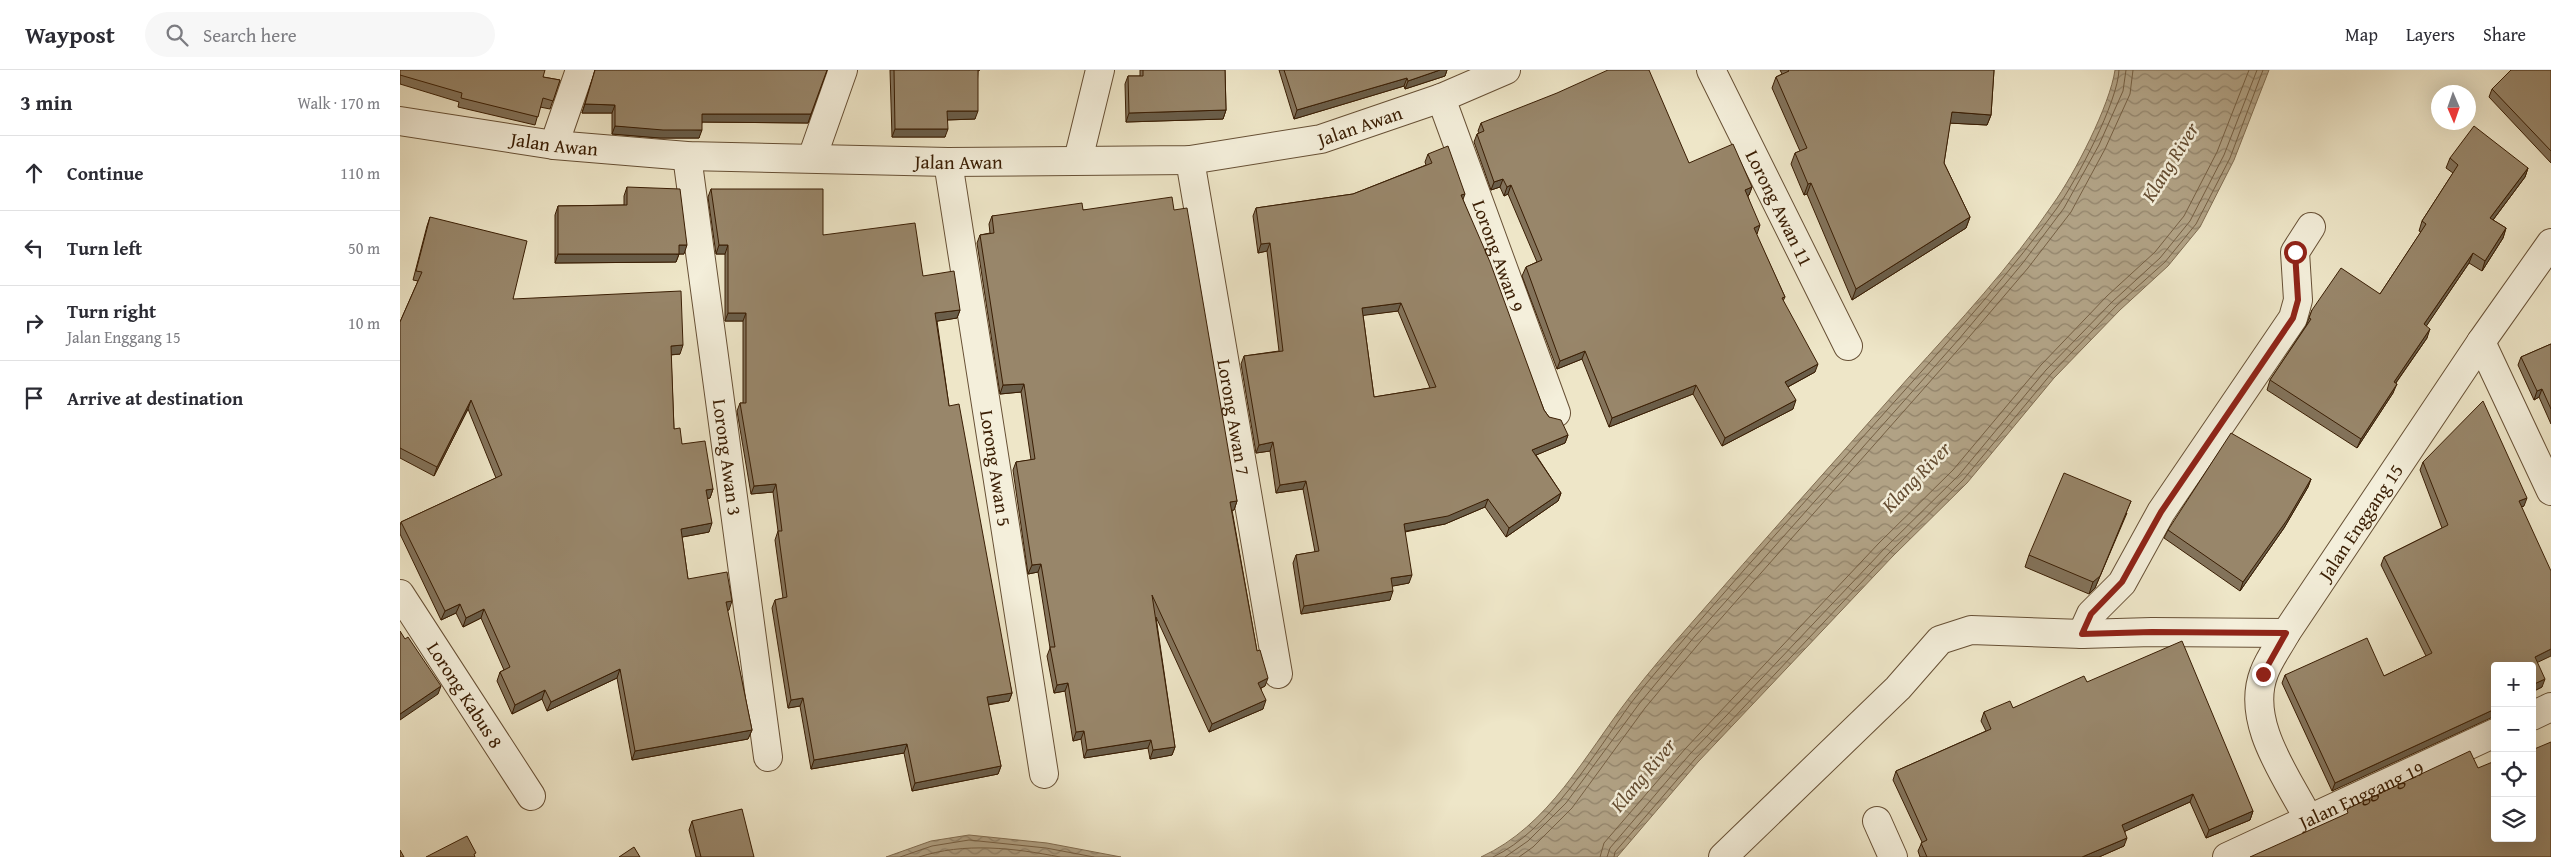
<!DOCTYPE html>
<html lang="en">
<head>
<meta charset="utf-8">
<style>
	:root { --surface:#fff; --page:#f7f7f7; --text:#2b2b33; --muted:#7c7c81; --line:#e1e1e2 }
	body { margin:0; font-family:"Gentium Book Plus",serif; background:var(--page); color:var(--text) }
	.controls { position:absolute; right:15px; bottom:15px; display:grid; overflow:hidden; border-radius:5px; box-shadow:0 5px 20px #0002 }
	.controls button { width:45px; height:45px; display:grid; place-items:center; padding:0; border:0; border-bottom:1px solid var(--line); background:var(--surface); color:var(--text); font:25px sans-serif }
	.compass { position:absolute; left:2031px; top:15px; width:45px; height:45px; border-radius:50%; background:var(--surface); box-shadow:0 5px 20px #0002; rotate:178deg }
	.stop { position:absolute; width:15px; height:15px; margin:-11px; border:4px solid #8f2418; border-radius:50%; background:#fff }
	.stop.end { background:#8f2418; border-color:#fff; box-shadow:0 1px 5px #0008 }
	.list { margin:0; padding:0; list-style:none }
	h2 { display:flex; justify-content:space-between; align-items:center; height:65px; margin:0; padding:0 20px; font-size:21px }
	h2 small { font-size:16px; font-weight:400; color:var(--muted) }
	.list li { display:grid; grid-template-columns:32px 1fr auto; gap:15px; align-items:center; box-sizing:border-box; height:75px; padding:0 20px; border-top:1px solid var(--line) }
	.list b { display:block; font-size:19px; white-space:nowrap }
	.list p { margin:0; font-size:16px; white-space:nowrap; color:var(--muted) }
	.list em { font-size:16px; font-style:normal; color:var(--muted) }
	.icon { flex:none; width:28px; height:28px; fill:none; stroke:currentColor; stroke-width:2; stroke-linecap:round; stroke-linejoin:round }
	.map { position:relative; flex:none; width:2151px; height:787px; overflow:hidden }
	header { display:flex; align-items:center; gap:30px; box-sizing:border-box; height:70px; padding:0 25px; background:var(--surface); border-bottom:1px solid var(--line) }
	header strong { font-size:24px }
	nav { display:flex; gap:28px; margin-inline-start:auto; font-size:18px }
	.search { width:350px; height:45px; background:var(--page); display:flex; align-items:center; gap:12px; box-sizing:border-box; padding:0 18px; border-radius:28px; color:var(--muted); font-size:19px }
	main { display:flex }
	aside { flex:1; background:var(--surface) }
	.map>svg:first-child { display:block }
</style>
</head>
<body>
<header>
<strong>Waypost</strong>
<div class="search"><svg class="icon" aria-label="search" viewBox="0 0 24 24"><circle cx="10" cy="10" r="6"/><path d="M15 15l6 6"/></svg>Search here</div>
<nav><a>Map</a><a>Layers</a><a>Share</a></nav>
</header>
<main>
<aside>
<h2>3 min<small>Walk · 170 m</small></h2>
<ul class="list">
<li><svg class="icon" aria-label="ahead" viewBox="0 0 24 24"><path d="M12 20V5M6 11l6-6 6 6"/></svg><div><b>Continue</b></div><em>110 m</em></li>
<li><svg class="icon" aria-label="left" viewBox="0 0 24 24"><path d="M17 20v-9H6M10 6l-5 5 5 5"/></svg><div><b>Turn left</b></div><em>50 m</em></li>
<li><svg class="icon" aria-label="right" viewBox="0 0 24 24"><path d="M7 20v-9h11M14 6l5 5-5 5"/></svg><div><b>Turn right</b><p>Jalan Enggang 15</p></div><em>10 m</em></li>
<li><svg class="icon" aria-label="arrive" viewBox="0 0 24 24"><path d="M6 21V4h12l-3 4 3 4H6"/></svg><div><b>Arrive at destination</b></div></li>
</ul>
</aside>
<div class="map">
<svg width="2151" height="787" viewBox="0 0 2151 787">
	<defs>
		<pattern id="water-waves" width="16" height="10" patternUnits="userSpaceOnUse" patternTransform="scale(1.25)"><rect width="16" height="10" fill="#b1a285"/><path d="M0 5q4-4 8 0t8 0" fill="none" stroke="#91836b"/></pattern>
	</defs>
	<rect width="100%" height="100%" fill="#eee6c8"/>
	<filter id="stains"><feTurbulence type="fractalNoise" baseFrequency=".004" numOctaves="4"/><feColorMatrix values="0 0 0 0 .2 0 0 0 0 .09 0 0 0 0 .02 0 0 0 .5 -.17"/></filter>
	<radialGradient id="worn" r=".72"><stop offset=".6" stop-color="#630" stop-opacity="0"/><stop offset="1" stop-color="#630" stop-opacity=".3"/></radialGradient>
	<path fill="url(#water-waves)" stroke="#816d51" d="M1715,0H1869L1834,90L1800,157L1768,196L1720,240L1654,308L1567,413L1493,486L1298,692L1217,787H1081C1149,756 1185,685 1229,628C1248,603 1268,580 1288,557C1361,473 1435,391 1509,307C1559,252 1611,196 1653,134C1674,105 1710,35 1715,0Z
		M569,765L647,773L721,787H486L531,771Z"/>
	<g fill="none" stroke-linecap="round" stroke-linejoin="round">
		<path stroke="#766044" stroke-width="1" d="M500,787L532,776L569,770L646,778L694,787
			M519,787C564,772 614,778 660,787
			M1093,787C1149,761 1195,683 1231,633C1249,609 1270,586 1290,562C1363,477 1439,394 1513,311C1563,255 1613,199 1657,138C1676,111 1718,32 1719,0
			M1105,787L1128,771L1166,733L1239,634L1295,566L1559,269L1622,194L1664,138L1699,75L1723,21L1726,0
			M1119,787L1133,777L1172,738L1245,638L1301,571L1564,273L1628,198L1671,142L1705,79L1730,24L1733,0
			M1200,787L1204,773L1285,679L1479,473L1553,400L1641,295L1707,226L1755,182L1784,146L1817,82L1849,0
			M1207,787L1210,778L1290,684L1485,478L1559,405L1646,300L1712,232L1760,188L1790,151L1824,85L1857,0
			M1214,787L1215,782L1295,689L1489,483L1563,410L1651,304L1716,236L1765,192L1796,154L1830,88L1863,0"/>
		<defs>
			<g id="minor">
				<path id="s1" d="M1311,0L1448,276"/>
				<path id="s2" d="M1041,28L1156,343"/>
				<path id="s3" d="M0,51L154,75L287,86L548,92L790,90L921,69L1041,28L1106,0"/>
				<path d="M154,75L180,0"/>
				<path id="s4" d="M287,86L368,687"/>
				<path d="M412,88L443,0"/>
				<path d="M678,90L700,0"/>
				<path id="s5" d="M790,90L878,604"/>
				<path id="s6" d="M548,92L644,704"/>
				<path d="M2081,272L2151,421"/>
				<path id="s7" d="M0,524L131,726"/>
				<path d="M1682,564L1691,544L1722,513L1761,442L1893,248L1898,230L1895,182L1911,157"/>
				<path d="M2132,646L2151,637"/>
				<path id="s8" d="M1908,748C1887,707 1845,652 1864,603C1869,589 1879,576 1886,563L2081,272L2151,173"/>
				<path d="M1477,751L1493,787"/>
				<path d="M1323,787L1498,618L1540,570L1571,560L1682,564L1752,562L1886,563"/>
				<path id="s9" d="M1827,787L2095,663"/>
			</g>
		</defs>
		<use href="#minor" stroke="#675035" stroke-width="30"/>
		<use href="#minor" stroke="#f4efdb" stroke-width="28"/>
	</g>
	<path fill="#83735b" stroke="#3a1e04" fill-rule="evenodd" d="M0,0L143,7L160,10L150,39L140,37L135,55L58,37L59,32L0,14Z
		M195,0H427L408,53L302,52L299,68H260L212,64V43H182Z
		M490,0H580L578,1L575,49L547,50L545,67H492Z
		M740,0H825L826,40L823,49L726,52L725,14L728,6H740Z
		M879,0H1047L1045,6L1005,19L1004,16L894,49Z
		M1380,0H1594L1591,45L1587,55L1550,53L1544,93L1570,147L1566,158L1452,230L1407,124L1404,125L1391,94L1395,83L1400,81L1372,18L1376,7L1382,4Z
		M2151,0V93L2089,27L2092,19Z
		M1081,53L1289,93L1352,117L1349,125L1348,126L1357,164H1356L1385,227L1383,231L1415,302L1388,317L1393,339L1322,376L1293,324L1209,357L1182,289L1157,299L1122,206L1126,197L1137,192L1108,124L1104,126L1100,117L1091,120L1074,72L1077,64L1079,63L1078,61Z
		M1028,84L1063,130L1144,340L1149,347L1168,365L1165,373L1136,385L1161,423L1158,431L1106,467L1085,437L1045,454L1005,462L1009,513L992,516L990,530L901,544L893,493L896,485L915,482L903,419L876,423L870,381L856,383L841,294L844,286L879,281L867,181L858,183L853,146L856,138L953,124L1026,95L1025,92ZM998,241L1030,318L974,327L963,245Z
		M2050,88L2128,98L2125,107L2093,150L2106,158L2103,168L2082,201L2069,193L2026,256L2027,268L1996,313L1993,323L1957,378L1867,320L1870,310L1906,256L1912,240L1980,224L2021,162L2019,161L2022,151L2053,103L2046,98Z
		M227,117L284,184H279L276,192L155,193V145L158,136L224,135V126Z
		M311,119L523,206L560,240L557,248L537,251L549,336L612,623L609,631L588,635L601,696L598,704L512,721L504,683L411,699L400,636L388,638L372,538L375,530L383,528L375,470L378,461L373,422L351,424L337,341L340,333H343V251H325V184H316L308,127Z
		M683,140H774L837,431L834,440H832L857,581L865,616L861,618L863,639L809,662L756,547L775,677L772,685L750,689L748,678L684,688L681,669L673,671L665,621L654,623L647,586L650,578L638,502L628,504L613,400L616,392L631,390L621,322L600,324L577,173L580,165L590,163L589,154L592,146Z
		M30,147L113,229L280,284L271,285L274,359L282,374L313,419L310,428L307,429L309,462L282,467L288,509L329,540H327L352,660L348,669L232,690L217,608L147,641L142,629L112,644L97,611L100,602L104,600L81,548L63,557L56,543L41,550L0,464V456L1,452L96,408L68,339L34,406L0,388V252L18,211L13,210L27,156Z
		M2151,274V354L2139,327L2134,330L2118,295L2121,287Z
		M2023,392L2124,436L2121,437L2137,592L2142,617L2132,622V596L1932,721L1882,613L1885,605L1984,606L2026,586L1981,495L1984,487L2042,458L2020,400Z
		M1911,409L1908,417L1884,458L1840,521L1764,468L1768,460Z
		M1727,443L1695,518L1689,524L1625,497L1629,485Z
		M1687,612L1853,741L1850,750L1806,768L1790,732L1725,761L1724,776L1699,787H1520L1518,781L1522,772L1493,710L1496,701L1586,661L1581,651L1584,642L1613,638Z
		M292,751L354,787H296L289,760Z"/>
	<path fill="#6a5e4a" stroke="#3a1e04" d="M1040,0H1047L1045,6L1005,19L1008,11Z
		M1007,8L1004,16L894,49L897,40Z
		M185,34L215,35L212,43H182Z
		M826,40L823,49L726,52L729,43Z
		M547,41H578L575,49L544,50Z
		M1552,42L1591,45L1587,55L1548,53Z
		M302,44H411L408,53L299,52Z
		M215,56L302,60L299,68H260L212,64Z
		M495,59H548L545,67H492Z
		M2128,98L2125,107L2087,158L2090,148Z
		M1103,109L1100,117L1091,120L1094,112Z
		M1411,113L1407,124L1404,125L1408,114Z
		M1111,115L1108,124L1104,126L1107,117Z
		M1352,117L1349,125L1342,128L1345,120Z
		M1065,124L1062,132L1061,125Z
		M1570,147L1566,158L1452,230L1456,219Z
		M1360,155L1357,164L1350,167L1354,158Z
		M2106,158L2103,168L2082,201L2085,191Z
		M870,173L867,181L858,183L861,174Z
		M279,175H287L284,184H276Z
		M319,175H328L325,184H316Z
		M2073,183L2069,193L2021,264L2024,254Z
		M158,184H279L276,192L155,193Z
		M1001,233L998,241L959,246L962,238Z
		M560,240L557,248L532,252L535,243Z
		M328,243H346L343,251H325Z
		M2030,259L2027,268L1990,321L1994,312Z
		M283,275L280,284L267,285L271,276Z
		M1185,281L1182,289L1157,299L1160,291Z
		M1418,294L1415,302L1382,320L1385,312Z
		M624,314L621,322L600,324L603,315Z
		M1997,314L1993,323L1957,378L1961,369Z
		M1296,315L1293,324L1209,357L1212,348Z
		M2142,319L2139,327L2134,330L2137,321Z
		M71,330L68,339L34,406L37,397Z
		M1396,330L1393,339L1322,376L1325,368Z
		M1168,365L1165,373L1129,388L1132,380Z
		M873,372L870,381L856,383L859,375Z
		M1911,409L1908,417L1884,458L1840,521L1843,512Z
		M906,411L903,419L876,423L880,415Z
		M376,414L373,422L351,424L354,416Z
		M313,419L310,428L302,429L306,420Z
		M1161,423L1158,431L1106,467L1109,458Z
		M2127,428L2124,436L2116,439L2119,431Z
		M1088,429L1085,437L1045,454L1001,462L1004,454Z
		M837,431L834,440L827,441L830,432Z
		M1731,431L1695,518L1689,524L1693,512Z
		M312,453L309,462L277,468L281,459Z
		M641,494L638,502L628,504L632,495Z
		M1012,505L1009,513L988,517L991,508Z
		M993,521L990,530L901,544L904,536Z
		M332,531L329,540L323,541L326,532Z
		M60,534L56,543L41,550L45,541Z
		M84,539L81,548L63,557L66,548Z
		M2151,579V586L2132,595L2135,587Z
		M220,599L217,608L147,641L151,632Z
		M868,608L865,616L855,621L858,613Z
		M2145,609L2142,617L2132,622V615Z
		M668,613L665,621L654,623L657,615Z
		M41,616L38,624L0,650V644Z
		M145,620L142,629L112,644L115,635Z
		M612,623L609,631L584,635L587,627Z
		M403,628L400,636L388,638L391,630Z
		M866,630L863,639L809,662L812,654Z
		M2095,639V646L1932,721L1935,713Z
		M352,660L348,669L232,690L235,681Z
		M684,661L681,669L673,671L676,662Z
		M751,670L748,678L684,688L687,680Z
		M507,674L504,683L411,699L414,690Z
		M775,677L772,685L750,689L753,680Z
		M601,696L598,704L512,721L515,713Z
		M1793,724L1790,732L1719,764L1722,755Z
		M1853,741L1850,750L1806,768L1809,760Z
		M1727,768L1724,776L1699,787H1682Z"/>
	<path fill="#98866a" stroke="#3a1e04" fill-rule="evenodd" d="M0,0H145L143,7L160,10L153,31L143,28L138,47L61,28L62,23L0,5Z
		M195,0H427L411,44H302V60H263L215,56V35L185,34Z
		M494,0H578V41H547L548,59H495Z
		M743,0H825L826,40L729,43L728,6H743Z
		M884,0H1040L1008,11L1007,8L897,40Z
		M1208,0H1249L1289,93L1333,74L1352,117L1345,120L1360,155L1354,158L1385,227L1382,228L1418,294L1385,312L1396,330L1325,368L1296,315L1212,348L1185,281L1160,291L1126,197L1142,190L1111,115L1107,117L1103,109L1094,112L1077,64L1084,61L1081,53L1157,23Z
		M1388,0H1594L1591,45L1552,42L1544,93L1570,147L1456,219L1411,113L1408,114L1395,83L1407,78L1376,7L1389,1Z
		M2111,0H2151V81L2092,19Z
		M2074,56L2128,98L2090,148L2106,158L2085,191L2073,183L2024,254L2030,259L1994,312L1997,314L1961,369L1870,310L1911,249L1909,248L1912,240L1941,198L1980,224L2026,154L2022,151L2058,95L2050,88Z
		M1048,76L1065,124L1061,125L1090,192L1144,340L1149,347L1161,350L1168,365L1132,380L1161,423L1109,458L1088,429L1048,446L1004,454L1012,505L991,508L993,521L904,536L896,485L919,481L906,411L880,415L873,372L859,375L844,286L883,281L870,173L861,174L856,138L953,124L1032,93L1028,84ZM1001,233L1036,317L974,327L962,238Z
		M227,117L280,119L287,175H279V184H158V136L227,135Z
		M311,119H423V165L515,153L523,206L554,201L560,240L535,243L549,336L559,334L612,623L587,627L601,696L515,713L507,674L414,690L403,628L391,630L375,530L387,527L378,461H382L376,414L354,416L340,333H346V243H328V175H319Z
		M772,127L774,140L787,138L837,431L830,432L857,581L860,580L868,608L858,613L866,630L812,654L752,525L775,677L753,680L751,670L687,680L684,661L676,662L668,613L657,615L650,577H655L641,494L632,495L616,392L635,389L624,314L603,315L580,165L594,163L592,146L682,133L683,140Z
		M30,147L127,171L113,229L281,221L283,275L271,276L274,359L280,358L282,374L305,371L313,419L306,420L312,453L281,459L288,509L327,502L332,531L326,532L352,660L235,681L220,599L151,632L145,620L115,635L100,602L110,597L84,539L66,548L60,534L45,541L1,452L102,405L71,330L37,397L0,378V252L22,202L16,201Z
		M2151,274V339L2142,319L2137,321L2121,287Z
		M2083,331L2127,428L2119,431L2151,501V579L2135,587L2145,609L2132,615V596H2095V639L1935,713L1885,605L1967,568L1984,606L2032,583L1984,487L2048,455L2023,392Z
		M1831,363L1911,409L1887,450L1843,512L1768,460Z
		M1664,403L1731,431L1700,506L1693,512L1629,485Z
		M0,561L5,569L8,567L41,616L0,644Z
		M1782,571L1853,741L1809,760L1793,724L1722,755L1727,768L1682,787H1527L1521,773L1527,770L1496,701L1591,659L1584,642L1610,631L1613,638L1684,606L1687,612Z
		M2151,672V787H1850L1948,743L1947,740L1949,738L2070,681L2078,698L2095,691V768H2132V680Z
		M342,739L354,787H301L292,751Z
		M67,766L76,783L74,784L75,787H26Z
		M234,777L240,787H219Z
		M0,780L4,787H0Z"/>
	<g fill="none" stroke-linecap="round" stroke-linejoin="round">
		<path stroke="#8f2418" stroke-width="6" d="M1863,604L1886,563L1752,562L1682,564L1691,544L1722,512L1761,442L1893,248L1898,230L1895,182"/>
	</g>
	<g text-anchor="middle" stroke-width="5" stroke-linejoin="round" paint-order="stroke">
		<g font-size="19" fill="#3a1e04" stroke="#f4efdb">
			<text dy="7" stroke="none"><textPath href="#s3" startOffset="966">Jalan Awan</textPath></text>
			<text dy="7" stroke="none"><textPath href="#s3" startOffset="156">Jalan Awan</textPath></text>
			<text dy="7" stroke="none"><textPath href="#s3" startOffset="561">Jalan Awan</textPath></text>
			<text dy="7" stroke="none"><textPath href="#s1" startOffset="154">Lorong Awan 11</textPath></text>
			<text dy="7" stroke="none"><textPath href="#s2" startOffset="168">Lorong Awan 9</textPath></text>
			<text dy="7" stroke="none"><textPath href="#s5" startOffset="261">Lorong Awan 7</textPath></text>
			<text dy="7" stroke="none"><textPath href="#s4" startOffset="304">Lorong Awan 3</textPath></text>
			<text dy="7" stroke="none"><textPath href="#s6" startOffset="310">Lorong Awan 5</textPath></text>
			<text dy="7" stroke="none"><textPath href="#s8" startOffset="336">Jalan Enggang 15</textPath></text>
			<text dy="7" stroke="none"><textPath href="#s7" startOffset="120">Lorong Kabus 8</textPath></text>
			<text dy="7" stroke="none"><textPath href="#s9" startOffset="148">Jalan Enggang 19</textPath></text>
		</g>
		<g font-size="20" font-style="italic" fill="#644c31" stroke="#f4efdb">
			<text transform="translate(1770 92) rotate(-58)" y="7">Klang River</text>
			<text transform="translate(1516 407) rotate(-46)" y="7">Klang River</text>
			<text transform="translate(1243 705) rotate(-50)" y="7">Klang River</text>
		</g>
	</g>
	<rect width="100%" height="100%" filter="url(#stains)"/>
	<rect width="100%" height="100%" fill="url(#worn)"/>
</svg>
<div class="controls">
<button>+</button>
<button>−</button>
<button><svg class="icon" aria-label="locate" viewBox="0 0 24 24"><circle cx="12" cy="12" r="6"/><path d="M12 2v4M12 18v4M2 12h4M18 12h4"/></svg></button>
<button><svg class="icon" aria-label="layers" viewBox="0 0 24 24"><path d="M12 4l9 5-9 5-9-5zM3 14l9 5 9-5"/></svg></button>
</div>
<svg class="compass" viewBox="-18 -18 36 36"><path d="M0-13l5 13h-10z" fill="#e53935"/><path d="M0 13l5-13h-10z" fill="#7c7c81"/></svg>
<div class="stop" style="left:1895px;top:182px"></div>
<div class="stop end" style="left:1863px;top:604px"></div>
</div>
</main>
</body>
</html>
